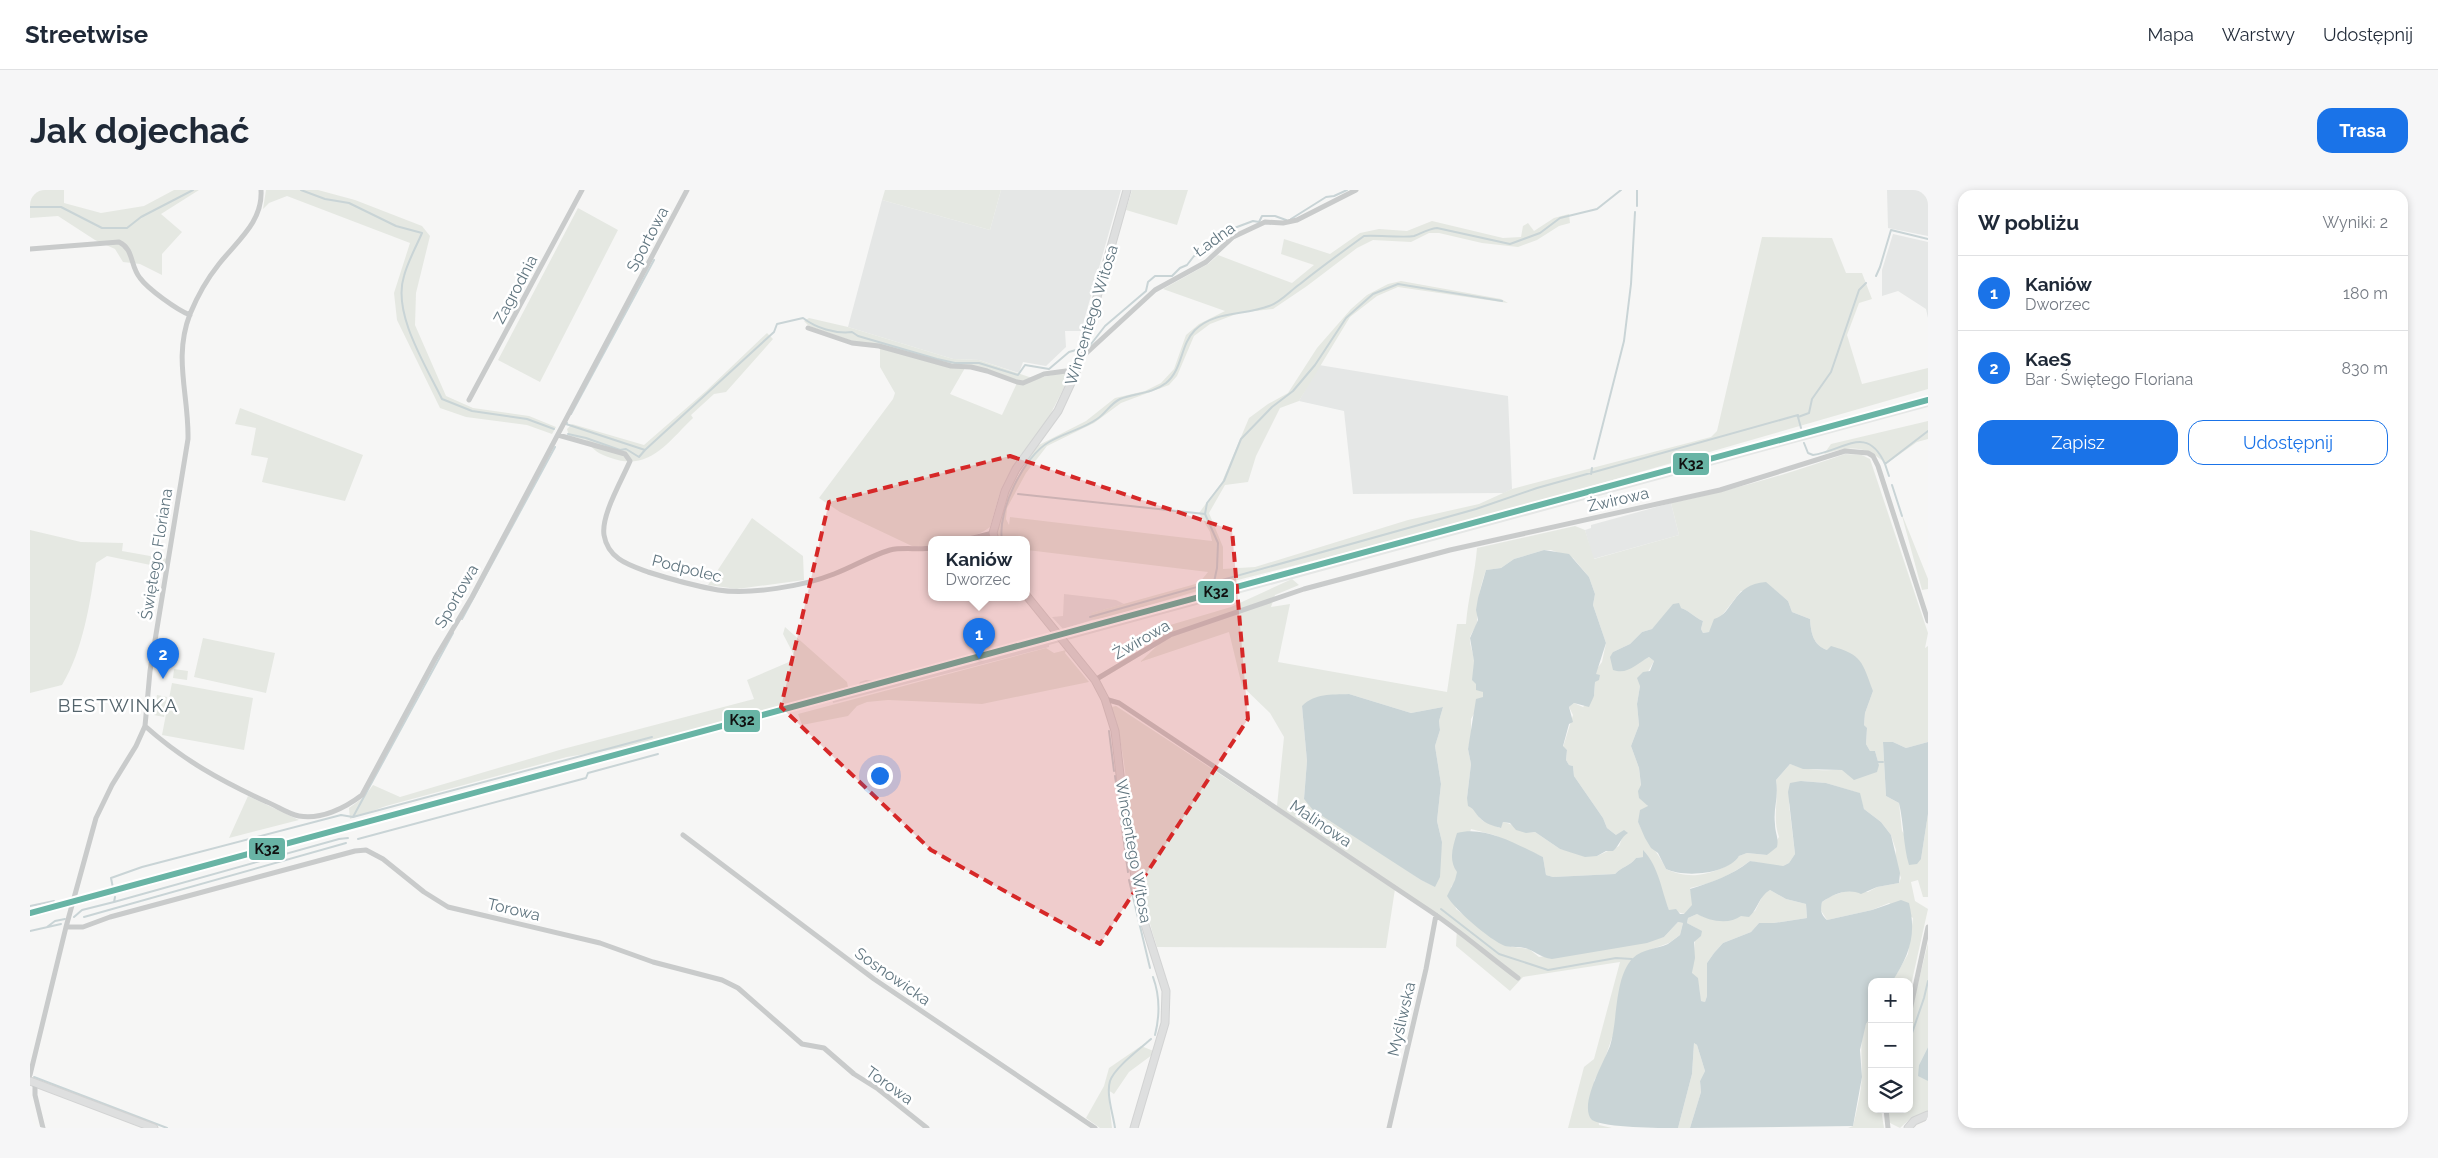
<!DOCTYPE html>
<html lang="pl">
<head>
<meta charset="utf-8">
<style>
	:root { --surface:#fff; --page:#f6f6f7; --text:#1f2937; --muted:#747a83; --line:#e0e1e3; --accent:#1a73e8 }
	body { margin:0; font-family:Raleway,sans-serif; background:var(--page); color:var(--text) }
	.controls { position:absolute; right:15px; bottom:15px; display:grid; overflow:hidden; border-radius:10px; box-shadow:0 2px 8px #0003 }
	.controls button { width:45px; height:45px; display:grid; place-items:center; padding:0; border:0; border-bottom:1px solid var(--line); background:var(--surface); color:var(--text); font:25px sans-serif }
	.you { position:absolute; left:849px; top:585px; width:18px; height:18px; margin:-12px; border:4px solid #fff; border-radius:50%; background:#1a73e8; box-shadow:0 0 0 8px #1a73e833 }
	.badge { display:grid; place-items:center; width:32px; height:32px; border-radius:50%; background:var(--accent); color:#fff; font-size:16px; font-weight:700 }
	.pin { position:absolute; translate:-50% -41px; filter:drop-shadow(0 1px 2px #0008) }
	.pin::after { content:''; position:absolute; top:26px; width:18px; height:15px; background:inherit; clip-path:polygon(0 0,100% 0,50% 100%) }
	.popup { position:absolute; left:898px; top:346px; width:102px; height:65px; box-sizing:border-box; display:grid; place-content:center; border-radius:10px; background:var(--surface); filter:drop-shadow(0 1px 4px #0005); font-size:16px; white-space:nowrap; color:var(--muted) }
	.popup b { font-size:19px; color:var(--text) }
	.popup::after { content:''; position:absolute; left:50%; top:100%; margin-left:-10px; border:10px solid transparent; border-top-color:var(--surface) }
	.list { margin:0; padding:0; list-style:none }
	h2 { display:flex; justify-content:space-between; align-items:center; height:65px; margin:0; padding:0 20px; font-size:21px }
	h2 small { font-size:16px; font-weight:400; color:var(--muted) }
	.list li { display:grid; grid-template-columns:32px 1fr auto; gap:15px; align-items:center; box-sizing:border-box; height:75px; padding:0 20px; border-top:1px solid var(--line) }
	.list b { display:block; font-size:19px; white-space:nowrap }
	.list p { margin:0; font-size:16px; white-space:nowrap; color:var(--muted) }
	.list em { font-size:16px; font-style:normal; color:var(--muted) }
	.actions { display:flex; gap:10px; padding:15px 20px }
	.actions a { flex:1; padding:11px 0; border:1px solid var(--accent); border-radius:15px; text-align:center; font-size:18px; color:var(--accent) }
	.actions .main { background:var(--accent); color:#fff }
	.icon { flex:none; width:28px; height:28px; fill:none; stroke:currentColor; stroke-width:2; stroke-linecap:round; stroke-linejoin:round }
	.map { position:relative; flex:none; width:1898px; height:938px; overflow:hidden; border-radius:15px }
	header { display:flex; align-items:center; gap:30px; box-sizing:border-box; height:70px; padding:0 25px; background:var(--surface); border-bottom:1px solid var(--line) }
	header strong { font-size:24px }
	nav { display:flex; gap:28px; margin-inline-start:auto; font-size:18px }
	.intro { display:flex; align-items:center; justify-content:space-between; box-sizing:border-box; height:120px; padding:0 30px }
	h1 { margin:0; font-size:35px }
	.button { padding:12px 22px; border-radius:15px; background:var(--accent); color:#fff; font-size:18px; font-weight:700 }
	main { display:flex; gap:30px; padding:0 30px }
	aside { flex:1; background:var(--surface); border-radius:15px; box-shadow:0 2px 8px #0003 }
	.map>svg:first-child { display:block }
</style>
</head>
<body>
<header>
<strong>Streetwise</strong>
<nav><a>Mapa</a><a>Warstwy</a><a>Udostępnij</a></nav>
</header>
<div class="intro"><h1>Jak dojechać</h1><a class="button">Trasa</a></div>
<main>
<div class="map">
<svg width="1898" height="938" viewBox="0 0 1898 938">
	<rect width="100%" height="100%" fill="#f6f6f5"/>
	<path fill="#e5e7e6" d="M971,0H1091L1051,141H1035L1036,157L1016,176L993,172L989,183L949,170L923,169L818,137L852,10L960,40Z
		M1857,0H1898V46L1858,38Z
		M1863,44L1898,52V128L1896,119L1868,101L1852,106V80Z
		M1289,175L1478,206L1482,299L1474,303L1323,304L1314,221L1269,211Z
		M1898,206V217L1019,455V457L803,513L801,504L828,496L830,492L836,490L848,491L879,483L981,453L1012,447L1169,402Z
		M1641,313L1649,345L1563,369L1555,340L1561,338V335Z
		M1034,404L1086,410L1094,414L1062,423V430L1033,439L1022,427L1033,426Z"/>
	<path fill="#e5e8e2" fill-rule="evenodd" d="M0,0H34V13L71,23L114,16L144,0H169L131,24L152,42L132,64V85L110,74L93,72L85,59L65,50L28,26L0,28Z
		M236,0H288L325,10L392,36L400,46L386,103L385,135L416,206L443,218L499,226L526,237L522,244L497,235L436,227L410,218L367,130L364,103L380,53L257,6L239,13L233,19Z
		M855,0H971L960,40L852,10Z
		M1102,0H1158L1147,35L1096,20Z
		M548,18L588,40L510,192L468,170Z
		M1539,24L1540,33L1529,36L1507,50L1488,57L1452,53L1409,43H1399L1381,52L1343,50L1327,58L1277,96L1243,119L1209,123L1180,134L1164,146L1147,186L1139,195L1091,213L1064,233L1017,256L996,283L977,318L976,329L979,335L980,327L1182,351L1180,342L1169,323L1192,292L1219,228L1238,214L1258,203L1287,158L1321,119L1337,105L1358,94L1371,91L1471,109L1478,113L1368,97L1347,106L1320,127L1269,211L1250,218L1226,266L1218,292L1195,295L1179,323L1193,357V379L1225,377L1378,330L1449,314L1482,299L1681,247L1687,241L1732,47L1802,48L1816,83H1832L1842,109L1829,113L1817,145L1832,194L1898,178V199L1437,332L1188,395L1079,427L1062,430L1061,423L1169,393L1178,382L997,360L996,350L968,349L967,342L979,302L1005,257L1056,231L1085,208L1115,201L1131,193L1144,179L1156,145L1169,134L1195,121L1133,99L1178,74L1188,65L1262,93L1284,75L1251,64L1254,49L1300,64L1330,43L1349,39L1377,41L1402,31L1473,48L1491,47L1493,36L1498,33L1504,41L1524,28Z
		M779,128L818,137L923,169L949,170L1002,188L992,191L822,151L779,136L774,131Z
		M737,143L743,149L696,202L684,204L661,225L663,228C638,252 619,282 581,268C569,264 564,261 556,250L539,246L537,239L542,234L614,255L676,201Z
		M850,157L935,178L920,204L972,225L987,193L1036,182L1041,184L1020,225L982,278L971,299L960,337C944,350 921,350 902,350L901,356L884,357L810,322L789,308L863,209L865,203L850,177Z
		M210,218L333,265L315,311L232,292L238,268L221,265L226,238L205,234Z
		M1898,231V249L1887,252L1856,274C1835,255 1821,256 1794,264L1801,254Z
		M1815,264L1832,265L1840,269L1898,443L1895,458L1898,456V552L1876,558L1863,552H1853L1856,606L1869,613L1872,641L1891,669L1898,624V707H1893L1888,690L1881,692L1885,711L1898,719L1879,804V792H1862L1878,764L1883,728L1859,713L1842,720L1797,730L1790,719L1792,712L1801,706L1816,701L1838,702L1847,697L1869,693L1871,688L1865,671L1866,660L1861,645L1851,632L1834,619L1829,603L1796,593L1771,591L1759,614L1765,664L1759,673L1753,676H1743L1720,671C1701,685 1683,693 1660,698L1663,715L1655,724L1639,720L1613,661V667L1606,668C1600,676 1591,677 1585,684L1523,687L1516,685L1513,667L1464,645L1441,639L1426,690L1421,697L1426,719L1476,756L1499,759L1509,767L1634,747L1648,732L1653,733L1650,745L1639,753L1609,764L1602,769L1596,779L1590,798L1585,839L1573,874L1564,891L1569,935L1582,938H1538L1554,877L1564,869L1590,772L1493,787L1480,801L1426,756L1427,738L1247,616L1254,547L1240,523L1212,496L1199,442L1110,472L1129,454L1130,438L1201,417L1262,389L1269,395L1245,405L1241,417L1260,414L1248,472L1417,502L1427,434H1436C1438,408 1445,384 1447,358L1545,336L1555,340L1564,369L1649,345L1641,313C1701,301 1758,284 1815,264ZM1514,360H1521L1543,368L1559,387L1565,404L1563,415L1576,453L1572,472L1566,480L1564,506L1553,517L1544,513L1539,517L1543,525L1533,557L1537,560L1536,570L1539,575L1543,576L1544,586L1573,628L1577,638L1586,645L1593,646L1589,656L1567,666L1530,659L1505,642C1492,644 1485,634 1473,632L1470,638L1453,631L1448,626L1437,608L1441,574L1438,559L1441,546V529L1453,508V502C1440,487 1444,488 1444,471C1444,463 1439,455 1440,447C1442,441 1448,436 1447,429C1447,412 1450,397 1456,380L1471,378L1484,369ZM1744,399L1758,411L1762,422L1780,429C1781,443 1783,455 1797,460L1843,501L1835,523L1834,535L1837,539L1836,554L1840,561H1845L1849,575C1819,579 1788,585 1760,574L1746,590C1749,610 1742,628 1749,647L1737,665L1717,663L1709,666C1703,676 1679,684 1667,685C1657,686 1644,683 1636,679C1628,662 1616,650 1608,632L1618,617L1611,596L1609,578L1601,556L1609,535L1607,514L1610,496L1624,471L1619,467L1606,474L1583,462L1600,454L1612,442L1622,439L1633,427L1651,418C1660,421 1664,427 1673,431L1671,439L1673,443L1679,442L1711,401ZM1319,504L1381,523L1413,517L1409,531L1410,540L1405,556L1411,594L1407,631L1412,652L1405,696L1391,690L1274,609L1277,571L1272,516Z
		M1871,322L1898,389V399L1892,400Z
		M722,328L773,366L774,390L707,399L678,395Z
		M0,340L51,352L93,353L92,361L137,369L135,378L77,366L66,373C60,414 53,460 32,495L0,503Z
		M755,437L817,492L818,497L627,552L537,567L356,616L320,629L319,618L334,607L343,595L370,607L533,559L724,509L717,490L766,469L753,444Z
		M173,448L245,463L236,503L164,487Z
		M1016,458L1024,463L1036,460L1035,463L1059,492L952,514L858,510L837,512L827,516L818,526L772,535L768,524Z
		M144,479L158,481L157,490L143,488Z
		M142,493L223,508L214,560L132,545Z
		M127,505L137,507L134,527L124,525Z
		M1086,516L1365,699L1356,758L1127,757C1115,721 1108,682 1102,645C1096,602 1096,558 1081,517Z
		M218,606L269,630L199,648Z
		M1740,700L1756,709L1776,714L1777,728L1744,733H1729L1721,742L1693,753L1684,763L1677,773V806L1675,812L1670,811L1669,796L1662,784L1666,738L1657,733L1658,728L1667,724C1683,733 1708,727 1725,721L1734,703Z
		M1898,753V857L1889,875L1898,891V922L1881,928L1870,938L1858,932V919H1879V830Z
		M1840,825L1842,919H1851L1854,938H1818L1823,936C1827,920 1831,902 1832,886C1832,861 1828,850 1840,825Z
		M1664,853L1667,855L1675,881L1670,891L1671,902L1660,938H1648L1662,884Z
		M1111,856L1126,862L1099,882L1084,904L1078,900L1082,938H1070L1056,928L1074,896L1079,878Z"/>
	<path fill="#c9d4d6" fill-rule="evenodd" d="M1514,360L1539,364L1559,387L1565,404L1563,415L1576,453L1566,484L1570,485L1569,490L1565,492L1564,506L1559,517L1544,513L1539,517L1543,532L1539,534L1533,556L1537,560L1536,570L1539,575L1543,576L1544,586L1573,628L1577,638L1586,645L1594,640L1598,643C1591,647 1589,656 1583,661H1576L1567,666L1555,667L1530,659L1505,642L1496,643L1486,640L1480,633L1473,632L1471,638C1464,636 1455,634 1450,628C1445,624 1445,619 1438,616L1437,608L1441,574L1438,559L1446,509L1453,507V502L1446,500V494L1442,490L1444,471L1440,448L1448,430L1446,420L1448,408L1456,380L1471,378L1484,369Z
		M1736,392L1758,411L1762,422L1780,429C1781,443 1783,455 1797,460L1801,456C1833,465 1832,472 1843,501L1835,523L1834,535L1837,538L1836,554L1840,561H1845L1849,575L1847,582L1824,590L1812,580L1773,579L1760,574L1746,590C1749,608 1743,618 1745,634C1745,643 1749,648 1747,657L1737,665L1717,663L1709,666C1698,684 1655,688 1636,679L1628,663L1621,658L1615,648L1608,632L1610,620L1618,616L1609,608L1608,601L1611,595L1609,578L1601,556L1609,535L1607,514L1610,496L1607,488L1613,482L1620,481L1624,471L1619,467C1606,474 1598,485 1583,480L1580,467L1583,462L1600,454L1612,442L1622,439L1643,414L1649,413L1651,418C1660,421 1664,427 1673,431L1671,439L1673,443L1679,442L1684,429C1704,424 1702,394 1736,392Z
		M1319,504L1381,523L1413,517L1409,531L1410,540L1405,556L1411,594L1407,631L1412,652L1410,687L1405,697L1391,690L1283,620L1274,609L1277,571L1272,516C1285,503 1301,505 1319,504Z
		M1853,552H1863L1876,558L1898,552V624L1891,669L1887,674L1879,675C1873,655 1874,634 1869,613L1856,606Z
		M1771,591L1796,593L1830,603L1834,619L1851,632L1861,645L1870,683L1869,693L1847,697L1831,704C1817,698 1804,704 1792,712C1790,720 1791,725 1797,730L1842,720L1871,710L1879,713C1887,746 1879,765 1862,792H1842V825L1836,834L1830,860L1832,887L1823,936L1660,938L1671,902L1670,891L1675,881L1667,855L1664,853L1662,884L1648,938C1628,938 1577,938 1562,930C1548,916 1574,872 1580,856C1588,831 1584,787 1603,768C1612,759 1627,759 1638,754C1642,751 1646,748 1650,745L1653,733L1648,732L1634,747L1617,753L1522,769C1510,767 1508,763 1498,759C1491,756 1482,758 1475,756C1460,750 1425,720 1417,706L1425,690L1427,682C1418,670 1423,656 1427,643C1455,635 1488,655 1513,667L1516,685L1523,687L1585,684C1591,677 1600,676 1606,668L1613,667V660C1629,677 1631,699 1639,720L1646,719L1650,724H1654L1662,715L1660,699C1682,692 1701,686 1720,671L1753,676L1759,673L1765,664L1758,602L1760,593ZM1740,700L1756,709L1776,714L1777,728L1744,733H1729L1721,742L1693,753L1684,763L1677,773V806L1675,812L1671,811L1668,788L1662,783L1665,768L1664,752L1671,746L1672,741L1657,733L1658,728L1667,724C1679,731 1699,735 1711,726L1719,727C1728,719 1729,706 1740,700Z
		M1898,857V891L1888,886L1889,875Z"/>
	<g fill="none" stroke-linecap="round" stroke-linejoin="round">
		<path stroke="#c9d4d6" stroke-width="2" d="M271,0L295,9L319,13L366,36L392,43C386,57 378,71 374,86C362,123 396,176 412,209L442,221L497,229L524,239
			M1607,16V0
			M0,17H31L72,38H97L111,27L163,0
			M1261,29L1296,7L1304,6L1317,0
			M1846,86L1850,77L1861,40L1898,49
			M1058,158L1075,136L1116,101L1118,92L1125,86H1142L1150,78L1157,75L1164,66L1177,62L1199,40L1223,31L1229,32L1232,26H1245L1256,30
			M541,224L624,70
			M537,233L536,234L615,260L744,142L747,134L773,128C786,138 805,144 822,142L828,146L907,169L925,173H949L988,185L995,175L1019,179L1039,162L1046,160
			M1771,238L1768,227L1779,223L1782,209L1801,182L1829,100L1836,93
			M538,244L556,248L590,260L596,259L609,267L615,260
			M1774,253L1778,263L1783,265C1815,260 1837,234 1855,274L1898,241
			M1564,269L1594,151L1601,94L1605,22
			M1855,274L1859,286
			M1561,284L1562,278
			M1862,295L1872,326
			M988,304L1175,324
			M972,350C967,321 994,266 1019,252C1034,243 1053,239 1067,229C1076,223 1080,214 1090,209C1105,203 1122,204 1136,193C1153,179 1150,155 1165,140C1186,120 1214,126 1239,116C1250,113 1261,100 1270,94C1291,77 1312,62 1334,46C1347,45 1375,48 1384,46C1392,43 1398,39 1407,38L1480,54L1510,43L1530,28L1567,19L1591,0
			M1184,392L1187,378L1188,353L1175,324L1177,313L1194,291L1211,249L1242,217L1263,201L1285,175L1316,128L1343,104L1368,94L1472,111
			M1060,427L1446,319L1507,298L1768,225
			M432,429L525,257
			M1079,541L1084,581
			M1848,572H1853
			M1085,586L1089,613
			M1090,623L1098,682
			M323,627L622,547
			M328,649L556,588L558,583L628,564
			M1099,690L1120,778
			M83,698L81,688L112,677L311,625L323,627L423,443
			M84,712L309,649L318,648
			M0,716L24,711
			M1411,719L1469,764L1518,780L1586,768L1602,769
			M44,727L52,720L84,712L85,707
			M54,727L316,653
			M17,737L25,731L35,729
			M0,741L31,734
			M1123,787C1130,806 1130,825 1125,845
			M1879,852L1894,808L1898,791
			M4,887L137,938
			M1085,938C1083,924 1076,904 1080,891C1085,877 1110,859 1121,849"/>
		<defs>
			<path id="secondary" d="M965,350L963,343L975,301L986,279L1028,221L1046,182L1097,0
				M996,405L1065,490L1075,509L1085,541L1096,637L1112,725L1136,801L1135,833L1104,938
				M0,891L124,938
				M1878,938L1884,931L1898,925"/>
		</defs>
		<use href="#secondary" stroke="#d2d3d3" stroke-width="9"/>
		<path stroke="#c9cbcb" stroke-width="5" d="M0,59L89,52C104,59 100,76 110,88C118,99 147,120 160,125
			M778,138L822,153L849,156L921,176L941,177L957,181L987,192L993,193L1014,184L1036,181L1046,182
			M1051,168L1125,100L1176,72L1203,47L1235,32L1253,33L1267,30L1326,0
			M439,210L552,0
			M528,245L595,264L600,271C592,290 571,325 574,345C578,369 599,375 618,382C640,389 665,396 688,400C720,405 774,396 804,384C823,377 840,366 860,360C873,357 888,360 902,358
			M935,350L963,343
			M1065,490L1140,445L1274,399L1420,360L1690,300L1815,261L1838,263L1843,266L1848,276L1898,431
			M1075,509L1089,513L1397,719C1429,740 1457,765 1488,788
			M115,536C153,570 191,591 237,612C247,616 258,624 269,626C291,630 315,618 332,605L406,467L442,407L657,0
			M653,645L844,789L1065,938
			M36,737H53L80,727L325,661L336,660L353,669L394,702L418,717L570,753L623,772L692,790L708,798L772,854L794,858L824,884L848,899L897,938
			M1879,825L1898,737
			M0,885L36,737L66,628L82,595L106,556L115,536L120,481L158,249C159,205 143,168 160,124C167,107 177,89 189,74C207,51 233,32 231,0
			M5,893V905L13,938
			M1856,919L1858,938
			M1359,938L1396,779L1406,725"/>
		<use href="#secondary" stroke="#dedfdf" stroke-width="7"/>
		<defs>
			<path id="rail-1" d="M0,723L1898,210"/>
		</defs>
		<use href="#rail-1" stroke="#fff" stroke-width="10"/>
		<use href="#rail-1" stroke="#68b4a5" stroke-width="6"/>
	</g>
	<path fill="#d62828" fill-opacity="0.2" stroke="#d62828" stroke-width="4" stroke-dasharray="10 6" stroke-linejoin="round" d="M980,266L1202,340L1218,529L1070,754L901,660L751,517L799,312Z"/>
	<g text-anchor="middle" stroke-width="5" stroke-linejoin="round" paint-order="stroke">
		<g font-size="16" fill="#617680" stroke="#fff">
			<text transform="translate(617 49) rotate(-62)" y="6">Sportowa</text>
			<text transform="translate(1184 49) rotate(-36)" y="6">Ładna</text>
			<text transform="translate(485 99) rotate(-62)" y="6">Zagrodnia</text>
			<text transform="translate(1061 125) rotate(-73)" y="6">Wincentego Witosa</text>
			<text transform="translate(1588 309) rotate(-13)" y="6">Żwirowa</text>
			<text transform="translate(126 364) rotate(-81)" y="6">Świętego Floriana</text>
			<text transform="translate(657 378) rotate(14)" y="6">Podpolec</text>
			<text transform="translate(426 406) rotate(-60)" y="6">Sportowa</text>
			<text transform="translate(1111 449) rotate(-30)" y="6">Żwirowa</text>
			<text transform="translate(1291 633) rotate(34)" y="6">Malinowa</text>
			<text transform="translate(1104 661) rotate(80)" y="6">Wincentego Witosa</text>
			<text transform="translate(484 719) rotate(13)" y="6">Torowa</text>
			<text transform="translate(863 786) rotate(35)" y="6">Sosnowicka</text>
			<text transform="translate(1371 829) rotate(-77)" y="6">Myśliwska</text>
			<text transform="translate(860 895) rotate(35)" y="6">Torowa</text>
		</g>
		<g font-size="19" letter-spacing="1" fill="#53636b" stroke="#fff">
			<text x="88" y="522">BESTWINKA</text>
		</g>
	</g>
	<g stroke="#fff" stroke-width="2">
		<rect x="1642" y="262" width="38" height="24" rx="5" fill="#68b4a5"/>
		<rect x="1167" y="390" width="38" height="24" rx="5" fill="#68b4a5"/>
		<rect x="693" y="519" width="38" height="24" rx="5" fill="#68b4a5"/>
		<rect x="218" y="647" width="38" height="24" rx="5" fill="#68b4a5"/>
	</g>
	<g font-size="14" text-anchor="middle" font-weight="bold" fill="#111">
		<text x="1661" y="279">K32</text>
		<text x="1186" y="407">K32</text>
		<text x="712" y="535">K32</text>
		<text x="237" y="664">K32</text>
	</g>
</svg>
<div class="controls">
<button>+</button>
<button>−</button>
<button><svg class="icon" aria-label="layers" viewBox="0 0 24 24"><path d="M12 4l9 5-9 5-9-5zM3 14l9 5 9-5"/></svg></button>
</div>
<div class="you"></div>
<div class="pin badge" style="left:949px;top:469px">1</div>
<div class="popup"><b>Kaniów</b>Dworzec</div>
<div class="pin badge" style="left:133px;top:489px">2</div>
</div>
<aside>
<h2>W pobliżu<small>Wyniki: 2</small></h2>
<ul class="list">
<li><span class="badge">1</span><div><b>Kaniów</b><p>Dworzec</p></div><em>180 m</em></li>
<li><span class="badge">2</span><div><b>KaeS</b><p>Bar · Świętego Floriana</p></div><em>830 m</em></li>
</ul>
<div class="actions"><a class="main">Zapisz</a><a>Udostępnij</a></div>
</aside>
</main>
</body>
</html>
